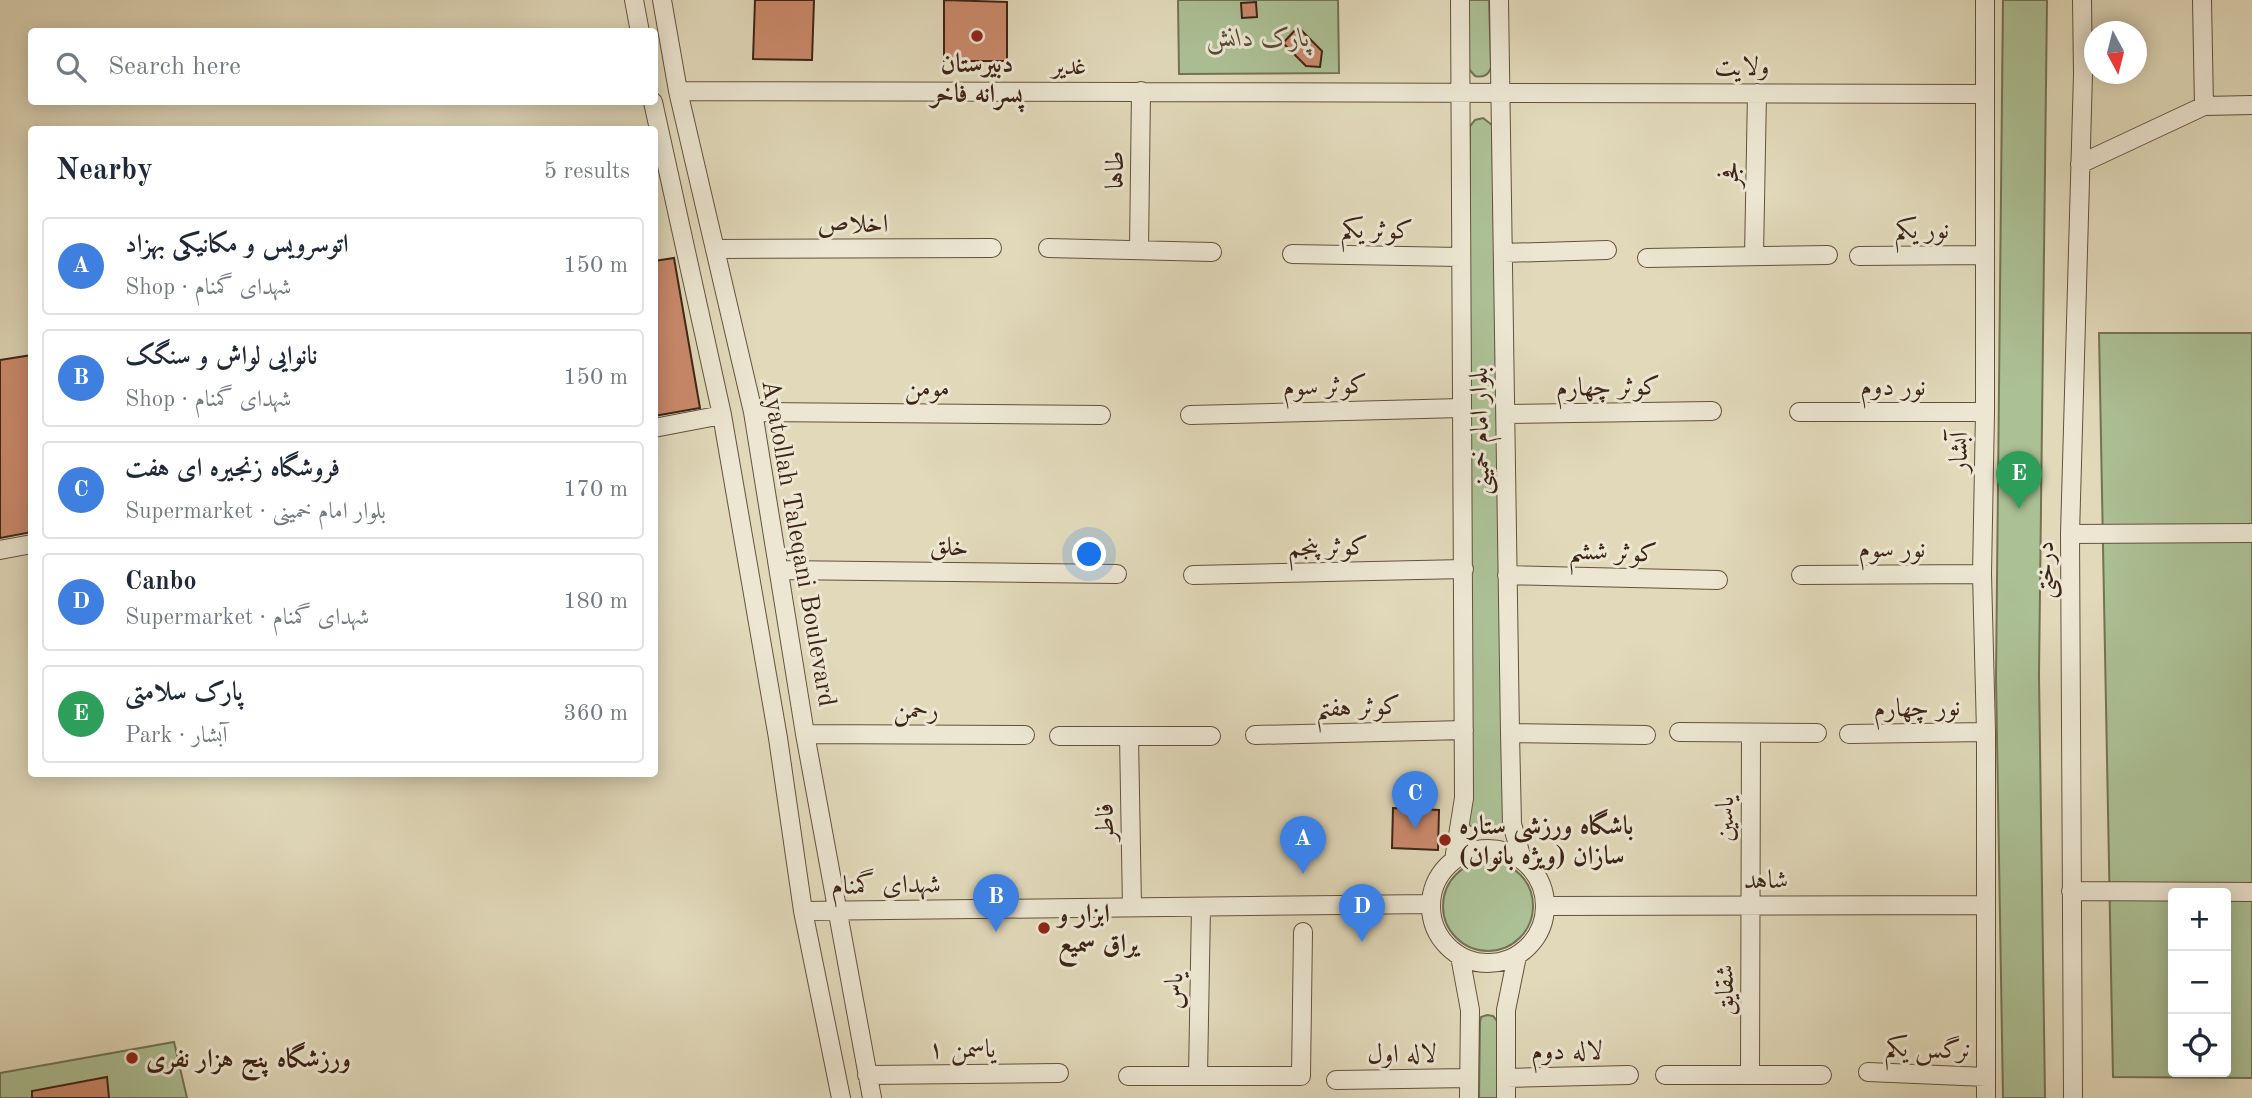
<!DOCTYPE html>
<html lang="en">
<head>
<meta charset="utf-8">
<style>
	:root { --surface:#fff; --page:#f2f2f3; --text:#1f2937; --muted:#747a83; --line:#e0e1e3; --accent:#7c3aed }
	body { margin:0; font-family:"Old Standard TT",Amiri,serif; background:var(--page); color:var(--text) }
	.controls { position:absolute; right:21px; bottom:21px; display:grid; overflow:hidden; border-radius:7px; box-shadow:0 4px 18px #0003 }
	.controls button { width:63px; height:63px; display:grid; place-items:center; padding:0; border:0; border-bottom:2px solid var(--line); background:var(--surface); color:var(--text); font:35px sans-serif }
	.compass { position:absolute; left:2084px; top:21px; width:63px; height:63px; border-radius:50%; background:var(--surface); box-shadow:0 4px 18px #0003; rotate:173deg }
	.you { position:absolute; left:1090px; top:555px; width:24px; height:24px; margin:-18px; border:5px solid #fff; border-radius:50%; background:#1a73e8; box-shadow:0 0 0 10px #1a73e833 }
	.badge { display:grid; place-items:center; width:46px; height:46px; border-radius:50%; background:var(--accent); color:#fff; font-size:23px; font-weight:700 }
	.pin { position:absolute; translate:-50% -58px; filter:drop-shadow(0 2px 4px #0008) }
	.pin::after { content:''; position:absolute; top:37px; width:24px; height:21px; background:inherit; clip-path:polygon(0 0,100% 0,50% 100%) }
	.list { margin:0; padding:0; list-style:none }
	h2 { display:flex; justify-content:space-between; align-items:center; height:91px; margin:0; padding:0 28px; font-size:30px }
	h2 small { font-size:23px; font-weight:400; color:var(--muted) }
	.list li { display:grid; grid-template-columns:46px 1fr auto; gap:21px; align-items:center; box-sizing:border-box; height:98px; margin:0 14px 14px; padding:0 14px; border:2px solid var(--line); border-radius:7px }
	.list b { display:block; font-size:26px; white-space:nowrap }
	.list p { margin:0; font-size:23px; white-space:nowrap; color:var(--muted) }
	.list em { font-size:23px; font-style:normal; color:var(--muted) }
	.icon { flex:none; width:38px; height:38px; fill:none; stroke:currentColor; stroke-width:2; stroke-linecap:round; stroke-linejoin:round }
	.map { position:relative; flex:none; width:2252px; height:1098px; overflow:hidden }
	.search { position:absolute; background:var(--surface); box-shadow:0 4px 18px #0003; left:28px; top:28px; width:630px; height:77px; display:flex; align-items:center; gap:18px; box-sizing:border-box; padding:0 24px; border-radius:7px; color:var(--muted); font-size:26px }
	.panel { position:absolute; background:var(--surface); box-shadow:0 4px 18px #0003; left:28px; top:126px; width:630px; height:651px; border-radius:7px }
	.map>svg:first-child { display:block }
</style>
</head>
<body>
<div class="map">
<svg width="2252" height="1098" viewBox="0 0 2252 1098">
	<rect width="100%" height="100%" fill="#e1d9ba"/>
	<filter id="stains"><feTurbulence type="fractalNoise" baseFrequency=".00286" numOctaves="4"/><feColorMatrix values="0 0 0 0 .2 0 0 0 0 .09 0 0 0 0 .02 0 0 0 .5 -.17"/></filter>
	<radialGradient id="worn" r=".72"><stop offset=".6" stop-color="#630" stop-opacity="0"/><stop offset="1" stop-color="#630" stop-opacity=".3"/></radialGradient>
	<path fill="#acc095" stroke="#747255" stroke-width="2" fill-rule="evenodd" d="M1178,0H1338L1339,73L1179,74Z
		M1468,0H1489L1491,67C1489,75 1483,78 1475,76L1468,68Z
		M2003,0H2047L2039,676L2045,1098H2003L1996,678Z
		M1483,118L1492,125L1506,821C1491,836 1486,835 1467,824L1470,126L1475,120Z
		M2099,333H2252V1078L2113,1077ZM2173,893H2226V1072H2173Z
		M1443 906a45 45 0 1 1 90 0a45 45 0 1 1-90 0Z
		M1487,1015L1493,1016L1499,1023L1497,1098H1479L1480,1022L1481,1017Z
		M174,1042L187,1098H0V1073Z"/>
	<path fill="#cb8a6c" stroke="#3d2415" stroke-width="2" d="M755,0H814L812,60L753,59Z
		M944,0L1007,2V61H944Z
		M1256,2L1257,17L1242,18L1241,3Z
		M1298,27L1322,51L1320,67L1306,66L1283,43Z
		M674,258L700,408L654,416V261Z
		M32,355V532L0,538V360Z
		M1393,808L1439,810L1438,850L1392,848Z
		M107,1077L109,1098H32V1091Z"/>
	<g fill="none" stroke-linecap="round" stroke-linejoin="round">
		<defs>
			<path id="minor" d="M634,0L640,32
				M662,0L678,91L753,412L805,734L872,1098
				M1499,0L1510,733L1512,824L1522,859
				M1985,0V412L1982,574L1986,732V1098
				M2202,0L2204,106
				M678,91L1985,94
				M653,102L722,415L778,738L803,911L841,1098
				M2080,164L2204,106L2252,105
				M1048,248L1212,252
				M715,249L992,248
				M1139,250L1141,91
				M1503,253L1607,250
				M1292,254L1460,257
				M1754,256L1757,93
				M1859,256L1985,255
				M1647,258L1828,255
				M753,412L1101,415
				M1799,412H1985
				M1506,414L1712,411
				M1190,415L1461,408
				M654,428L722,415
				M2070,534L2252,533
				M0,550L32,544
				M780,570L1117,574
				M1193,575L1464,569
				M1507,575L1718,580
				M1801,575L1982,574
				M1679,732L1817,733
				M1510,733L1646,735
				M805,734L1025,735
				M1849,734L1986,732
				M1255,735L1464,730
				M1059,736H1211
				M1129,736L1132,907
				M1431 906a57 57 0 1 1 114 0a57 57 0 1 1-114 0Z
				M1454,860L1464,798L1460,0
				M2071,891L2252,892
				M1546,906L1986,905
				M803,911L1431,904
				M1460,956L1470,1010L1469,1098
				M1868,1072L1986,1077
				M867,1075L1059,1073
				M1665,1075H1822
				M1750,1075L1751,733
				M1128,1076H1301L1303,932
				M1198,1076L1201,907
				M1506,1078L1629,1075
				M1336,1080L1469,1078
				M1506,1098V1010L1517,956
				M2073,1098L2070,534L2083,74L2082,0"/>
		</defs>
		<use href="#minor" stroke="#66513e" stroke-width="20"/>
		<use href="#minor" stroke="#ece6d2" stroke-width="18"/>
	</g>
	<g fill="#8f2418" stroke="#ece6d2" stroke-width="2.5">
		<circle cx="977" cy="36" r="7"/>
		<circle cx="1445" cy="840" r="7"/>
		<circle cx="1044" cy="928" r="7"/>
		<circle cx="132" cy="1058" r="7"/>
	</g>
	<g text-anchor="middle" stroke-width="6" stroke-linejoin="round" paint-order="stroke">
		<g font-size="26" font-style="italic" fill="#594b35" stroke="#ece6d2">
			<text x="1258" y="46">پارک دانش</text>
		</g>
		<g font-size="26" font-weight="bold" fill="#3d2415" stroke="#ece6d2" text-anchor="start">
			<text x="977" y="72" text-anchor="middle">دبیرستان<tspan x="977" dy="30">پسرانه فاخر</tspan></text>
			<text x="1459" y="834">باشگاه ورزشی ستاره<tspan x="1459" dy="30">سازان (ویژه بانوان)</tspan></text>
			<text x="1058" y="922">ابزار و<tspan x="1058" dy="30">يراق سميع</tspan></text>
			<text x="146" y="1067">ورزشگاه پنج هزار نفری</text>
		</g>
		<g font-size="26" fill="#3d2415" stroke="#ece6d2">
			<text x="1069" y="74">غدیر</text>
			<text x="1742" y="75">ولایت</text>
			<text transform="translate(1114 170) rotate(-89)" y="9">طاها</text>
			<text transform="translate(1729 174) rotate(-89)" y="9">فجر</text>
			<text x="853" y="232">اخلاص</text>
			<text transform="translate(1377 229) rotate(1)" y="9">کوثر یکم</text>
			<text x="1922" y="238">نور یکم</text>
			<text transform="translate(1325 385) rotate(-2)" y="9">کوثر سوم</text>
			<text transform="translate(1608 386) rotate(-1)" y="9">کوثر چهارم</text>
			<text x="1893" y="395">نور دوم</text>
			<text x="927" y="396">مومن</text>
			<text transform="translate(1479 431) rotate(-91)" y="9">بلوار امام خمینی</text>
			<text transform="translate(1958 452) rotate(-89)" y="9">آبشار</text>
			<text transform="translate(800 543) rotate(80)" y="9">Ayatollah Taleqani Boulevard</text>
			<text transform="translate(949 546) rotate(1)" y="9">خلق</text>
			<text transform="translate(1328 546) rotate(-1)" y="9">کوثر پنجم</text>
			<text x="1892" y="557">نور سوم</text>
			<text transform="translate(1613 551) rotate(2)" y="9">کوثر ششم</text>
			<text transform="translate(2044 570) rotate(-90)" y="9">درختی</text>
			<text transform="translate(1358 706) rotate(-2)" y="9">کوثر هفتم</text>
			<text transform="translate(1917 707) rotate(-1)" y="9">نور چهارم</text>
			<text x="916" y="718">رحمن</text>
			<text transform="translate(1724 819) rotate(-90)" y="9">یاسین</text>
			<text transform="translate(1104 822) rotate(-91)" y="9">فاطر</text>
			<text x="1766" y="888">شاهد</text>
			<text transform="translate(886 884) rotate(-1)" y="9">شهدای گمنام</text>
			<text transform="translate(1724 990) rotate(-90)" y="9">شقایق</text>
			<text transform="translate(1173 991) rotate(-89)" y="9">یاس</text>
			<text x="962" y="1057">یاسمن ۱</text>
			<text transform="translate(1928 1048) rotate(2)" y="9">نرگس یکم</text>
			<text transform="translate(1567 1050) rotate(-1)" y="9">لاله دوم</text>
			<text transform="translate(1402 1053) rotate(-1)" y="9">لاله اول</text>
		</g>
	</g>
	<rect width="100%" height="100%" filter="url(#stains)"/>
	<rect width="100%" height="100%" fill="url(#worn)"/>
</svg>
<div class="controls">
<button>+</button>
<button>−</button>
<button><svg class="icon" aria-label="locate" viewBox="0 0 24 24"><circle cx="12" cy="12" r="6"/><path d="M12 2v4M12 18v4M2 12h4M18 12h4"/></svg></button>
</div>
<svg class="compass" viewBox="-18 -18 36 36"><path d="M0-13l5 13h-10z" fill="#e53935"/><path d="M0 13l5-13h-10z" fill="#747a83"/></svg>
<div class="you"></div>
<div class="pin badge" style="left:1303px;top:874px;background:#3f7fe0">A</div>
<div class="pin badge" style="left:996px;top:932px;background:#3f7fe0">B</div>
<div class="pin badge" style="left:1415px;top:829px;background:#3f7fe0">C</div>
<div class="pin badge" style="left:1362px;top:942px;background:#3f7fe0">D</div>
<div class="pin badge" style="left:2019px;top:509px;background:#2e9e5b">E</div>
<div class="search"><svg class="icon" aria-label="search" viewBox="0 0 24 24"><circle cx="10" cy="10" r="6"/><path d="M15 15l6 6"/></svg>Search here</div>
<section class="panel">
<h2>Nearby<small>5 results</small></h2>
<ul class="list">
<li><span class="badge" style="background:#3f7fe0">A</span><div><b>اتوسرویس و مکانیکی بهزاد</b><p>Shop · شهدای گمنام</p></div><em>150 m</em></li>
<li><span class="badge" style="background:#3f7fe0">B</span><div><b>نانوایی لواش و سنگک</b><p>Shop · شهدای گمنام</p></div><em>150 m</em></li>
<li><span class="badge" style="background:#3f7fe0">C</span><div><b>فروشگاه زنجیره ای هفت</b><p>Supermarket · بلوار امام خمینی</p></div><em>170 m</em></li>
<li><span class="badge" style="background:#3f7fe0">D</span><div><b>Canbo</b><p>Supermarket · شهدای گمنام</p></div><em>180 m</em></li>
<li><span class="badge" style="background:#2e9e5b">E</span><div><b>پارک سلامتی</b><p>Park · آبشار</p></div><em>360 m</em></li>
</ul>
</section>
</div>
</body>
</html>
